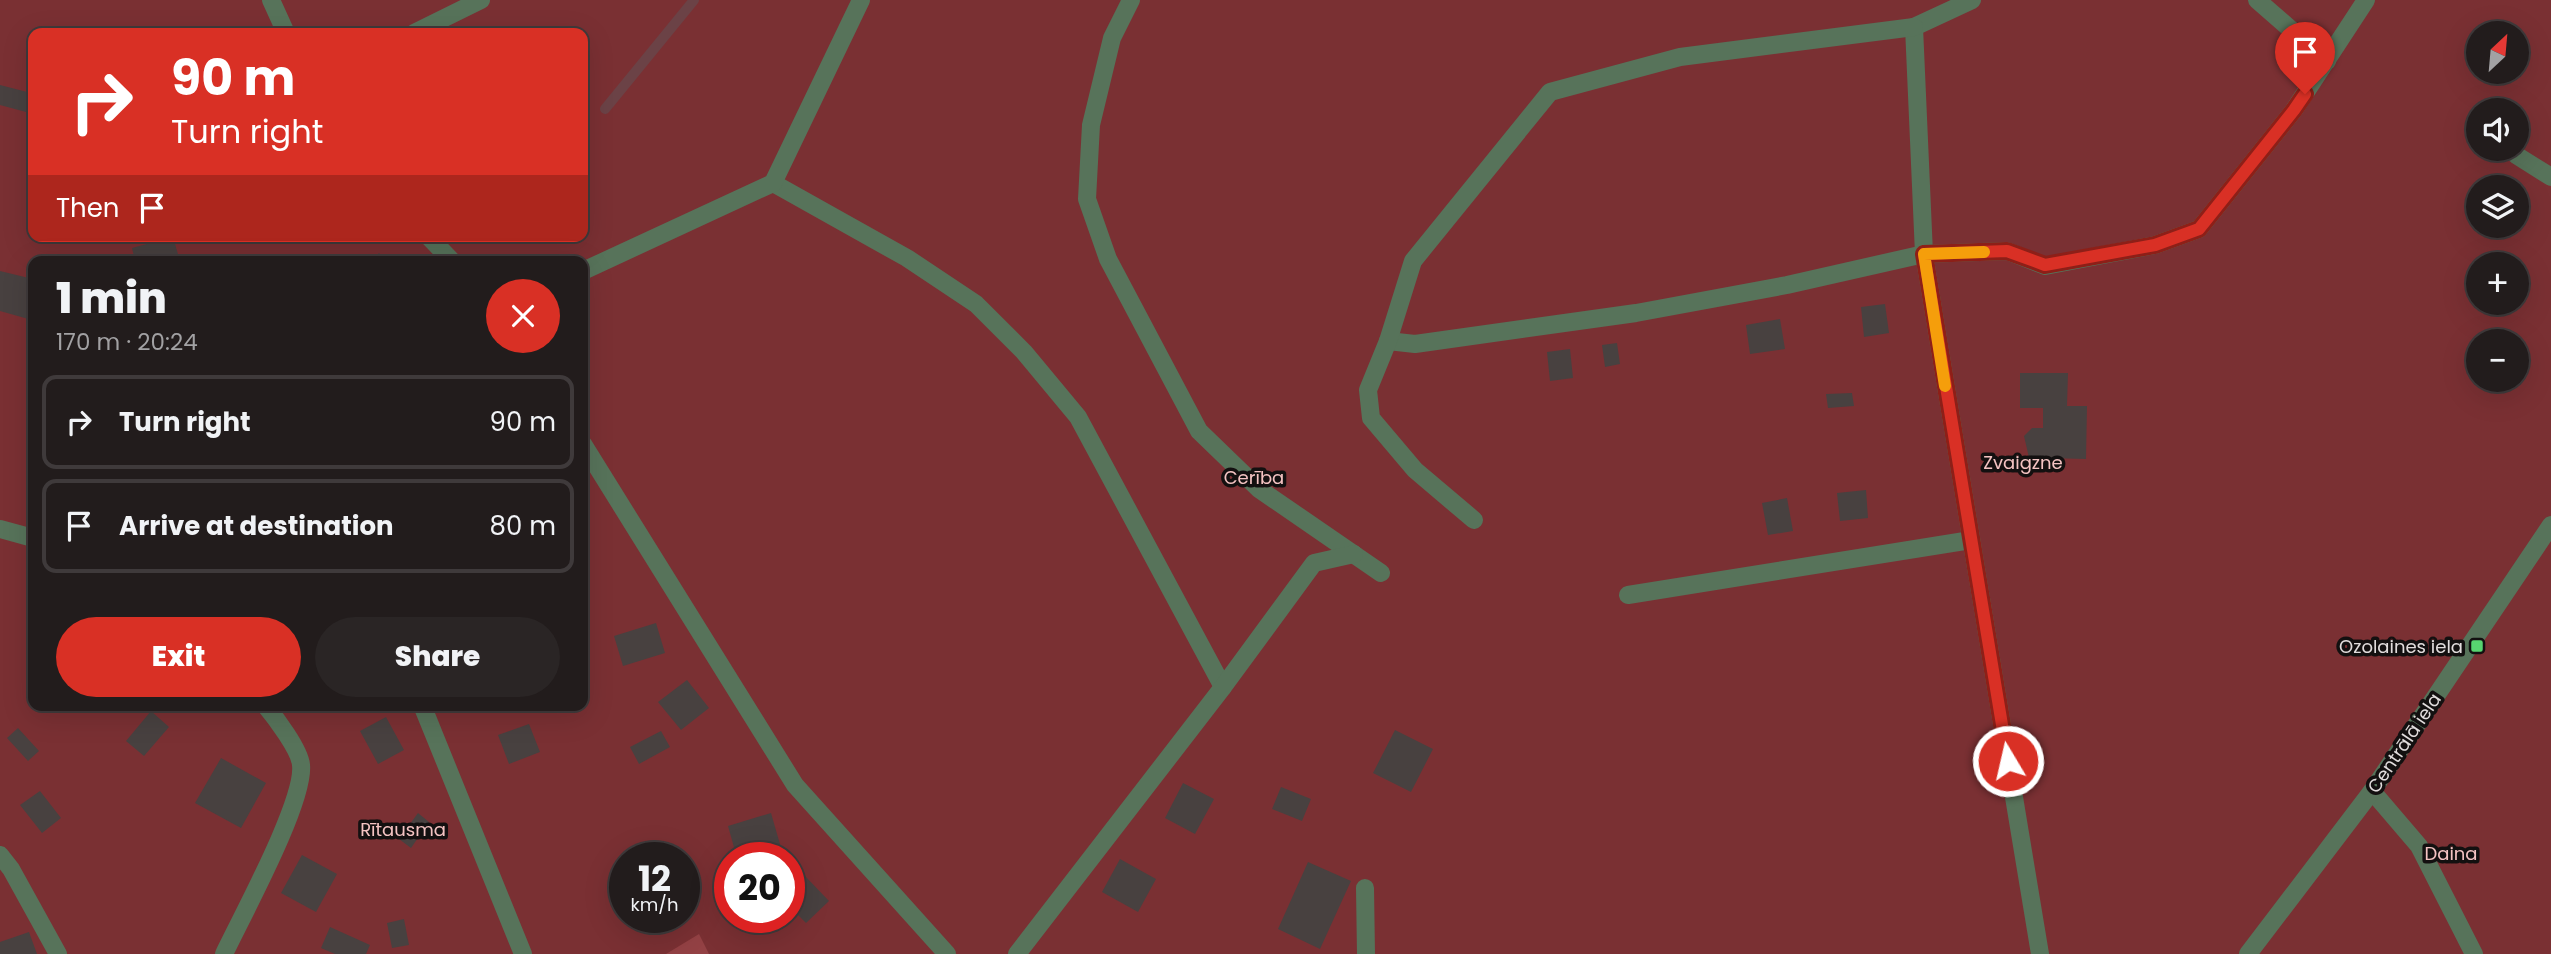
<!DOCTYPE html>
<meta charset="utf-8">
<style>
:root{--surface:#221c1c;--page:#2a2525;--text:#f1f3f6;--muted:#a2a1a3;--line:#3f3a3b;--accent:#d93025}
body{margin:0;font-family:Poppins,sans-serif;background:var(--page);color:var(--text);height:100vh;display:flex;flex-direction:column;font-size:26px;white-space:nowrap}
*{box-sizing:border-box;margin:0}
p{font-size:23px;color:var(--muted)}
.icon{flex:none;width:38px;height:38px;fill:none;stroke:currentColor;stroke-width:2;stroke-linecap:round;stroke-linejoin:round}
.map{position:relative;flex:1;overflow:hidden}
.details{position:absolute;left:28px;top:256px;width:560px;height:455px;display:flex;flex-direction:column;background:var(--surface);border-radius:14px;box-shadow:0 7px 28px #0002,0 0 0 2px var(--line)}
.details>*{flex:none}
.banner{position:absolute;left:28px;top:28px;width:560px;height:214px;border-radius:14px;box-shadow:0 7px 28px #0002,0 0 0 2px var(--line);background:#d93025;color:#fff;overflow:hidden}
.needle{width:46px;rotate:26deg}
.tools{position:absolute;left:2466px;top:21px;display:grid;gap:14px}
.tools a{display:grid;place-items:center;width:63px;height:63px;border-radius:50%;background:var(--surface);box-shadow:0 7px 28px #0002,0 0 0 2px var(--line);font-size:35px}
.speed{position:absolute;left:609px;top:842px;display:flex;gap:14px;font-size:35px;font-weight:700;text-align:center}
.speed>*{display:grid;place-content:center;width:91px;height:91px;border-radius:50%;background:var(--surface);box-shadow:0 7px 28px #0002,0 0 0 2px var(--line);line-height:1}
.speed small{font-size:18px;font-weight:400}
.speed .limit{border:10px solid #d22;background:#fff;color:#111}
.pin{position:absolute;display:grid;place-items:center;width:60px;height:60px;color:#fff;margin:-72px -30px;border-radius:50% 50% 50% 0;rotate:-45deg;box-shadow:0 0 7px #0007}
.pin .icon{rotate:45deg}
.me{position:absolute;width:77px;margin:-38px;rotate:351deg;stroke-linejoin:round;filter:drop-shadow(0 0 5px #0008)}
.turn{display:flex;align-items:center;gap:24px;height:147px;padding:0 28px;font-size:32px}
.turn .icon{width:91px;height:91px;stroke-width:2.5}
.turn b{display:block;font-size:49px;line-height:60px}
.then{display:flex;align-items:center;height:66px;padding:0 28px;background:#0003;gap:14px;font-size:26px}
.round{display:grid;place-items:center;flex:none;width:74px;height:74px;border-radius:37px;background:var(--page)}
.headline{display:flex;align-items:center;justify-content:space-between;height:119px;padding:0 28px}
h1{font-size:42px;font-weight:800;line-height:52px}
.action{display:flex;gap:14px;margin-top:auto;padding:14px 28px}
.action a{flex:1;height:80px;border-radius:42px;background:var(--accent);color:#fff;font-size:28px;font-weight:800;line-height:80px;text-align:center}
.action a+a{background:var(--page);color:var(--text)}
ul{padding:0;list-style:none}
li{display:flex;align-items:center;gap:21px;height:94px;margin:0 14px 10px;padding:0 14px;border:4px solid var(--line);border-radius:14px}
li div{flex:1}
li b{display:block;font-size:26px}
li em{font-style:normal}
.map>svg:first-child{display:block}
.green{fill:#7a3033;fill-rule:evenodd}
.forest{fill:#934144}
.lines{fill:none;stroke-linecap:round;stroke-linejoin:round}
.stream{stroke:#6b4246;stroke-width:10}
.building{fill:#484140}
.minor{stroke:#57735a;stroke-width:18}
.route-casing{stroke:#8d1f18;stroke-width:18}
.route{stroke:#d93025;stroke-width:12}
.slow{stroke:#f59e0b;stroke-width:12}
.poi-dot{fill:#57d570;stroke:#131010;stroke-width:2.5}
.labels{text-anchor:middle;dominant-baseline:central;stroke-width:7;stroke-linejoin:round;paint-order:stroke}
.park-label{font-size:18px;fill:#f4c3c2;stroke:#131010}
.poi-label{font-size:18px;fill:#e2dddd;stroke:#131010;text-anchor:end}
.street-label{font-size:18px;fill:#e2dddd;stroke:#131010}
</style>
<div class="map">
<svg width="2551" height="954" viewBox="0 0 2551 954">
<rect width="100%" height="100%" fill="#2d2626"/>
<path class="green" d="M0 0H2551V954H0ZM33 33H583V236H33ZM2478 33H2516V72H2478ZM2478 110H2516V149H2478ZM2478 187H2516V226H2478ZM33 261H583V705H33ZM2478 264H2516V303H2478ZM2478 341H2516V380H2478ZM625 858H684V917H625ZM730 858H789V917H730Z"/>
<polygon class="forest" points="699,934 709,954 666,954"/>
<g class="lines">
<polyline class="stream" points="605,109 694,0"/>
</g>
<g class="building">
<polygon points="0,85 31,93 26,112 0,105"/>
<polygon points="173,237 180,261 135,261 132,248"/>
<polygon points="379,253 386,261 371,261"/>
<polygon points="0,271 33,279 32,320 0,311"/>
<polygon points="1885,304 1889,333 1864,337 1861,307"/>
<polygon points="1780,319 1785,349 1750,354 1746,325"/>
<polygon points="1617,343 1620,364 1605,367 1602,345"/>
<polygon points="1570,349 1573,378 1550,381 1547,352"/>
<polygon points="2020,373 2068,373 2067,406 2087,406 2086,459 2045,458 2045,463 2040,462 2040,464 2030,462 2024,436 2032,428 2043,428 2043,408 2020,408"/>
<polygon points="1852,393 1854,406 1828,408 1826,394"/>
<polygon points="30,463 33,463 33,495 26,494"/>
<polygon points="1866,490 1868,518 1840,521 1837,493"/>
<polygon points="1787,498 1793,531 1768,535 1762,503"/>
<polygon points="656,623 665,653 623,666 614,636"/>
<polygon points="687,680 709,708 681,730 658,702"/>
<polygon points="151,711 169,727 144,756 126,741"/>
<polygon points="386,717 404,750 378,764 360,731"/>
<polygon points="529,724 540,752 509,764 498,735"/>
<polygon points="18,728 39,751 28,761 7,738"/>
<polygon points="1395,730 1433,749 1411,792 1373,773"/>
<polygon points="661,731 670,747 639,764 630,747"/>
<polygon points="221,758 266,783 241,828 195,803"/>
<polygon points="1183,783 1214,799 1195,834 1165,818"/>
<polygon points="1281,787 1311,799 1302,821 1272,809"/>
<polygon points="40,791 61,818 42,833 20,805"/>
<polygon points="418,813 429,822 411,848 399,839"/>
<polygon points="771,813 784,858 737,858 728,826"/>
<polygon points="302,855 337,874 316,912 281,893"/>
<polygon points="1120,859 1156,879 1138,912 1102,892"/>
<polygon points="1308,862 1351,881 1320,949 1278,929"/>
<polygon points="805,876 829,901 806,923 789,906 789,891"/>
<polygon points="404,919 409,945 392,948 387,923"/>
<polygon points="330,927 370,945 366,954 335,954 321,948"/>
<polygon points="29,932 37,954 0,954 0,942"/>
</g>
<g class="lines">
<g class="minor">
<polyline points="271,0 286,33"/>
<polyline points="1131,0 1112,38 1091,125 1087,199 1108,259 1199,431 1259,489 1381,573"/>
<polyline points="1972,0 1914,27 1924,254 2040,954"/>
<polyline points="2257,0 2327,61"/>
<polyline points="414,33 481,0"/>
<polyline points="2516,155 2551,177"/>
<polyline points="773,183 907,258 976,304 1024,352 1078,417 1223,687"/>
<polyline points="428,236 452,261"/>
<polyline points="583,271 773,183 861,0"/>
<polyline points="1388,341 1415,344 1636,313 1787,285 1924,254 2007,251 2045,266 2155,245 2199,229 2294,110 2366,0"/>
<polyline points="583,444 795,785 947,954"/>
<polyline points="1474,520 1415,470 1371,418 1368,390 1388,341 1413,261 1550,92 1680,57 1914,27"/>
<polyline points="0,529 33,538"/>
<polyline points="1628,595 1971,540"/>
<polyline points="422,705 523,954"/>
<polyline points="2372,791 2419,846 2474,954"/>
<polyline points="0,855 11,869 58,954"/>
<polyline points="1365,888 1366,954"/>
<path d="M224 954C242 916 305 801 301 765 300 750 275 717 265 705"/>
<polyline points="1017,954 1223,687 1314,563 1354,554"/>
<polyline points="2248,954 2372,791 2551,525"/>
</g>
</g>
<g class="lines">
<defs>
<polyline id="route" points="2008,761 1924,254 2007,251 2045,265 2155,245 2199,229 2294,110 2305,94"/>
</defs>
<use href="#route" class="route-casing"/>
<use href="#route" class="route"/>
<polyline class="slow" points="1945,386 1924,254 1984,252"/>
</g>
<rect class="poi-dot" x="2470" y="639" width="14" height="14" rx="3.5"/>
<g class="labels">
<g class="park-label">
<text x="2023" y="462">Zvaigzne</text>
<text x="1254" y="477">Cerība</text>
<text x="403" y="829">Rītausma</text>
<text x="2451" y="853">Daina</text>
</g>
<g class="poi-label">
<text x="2463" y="646">Ozolaines iela</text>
</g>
<g class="street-label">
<text transform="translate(2404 743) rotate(-56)">Centrālā iela</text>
</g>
</g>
</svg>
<div class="tools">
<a><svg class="needle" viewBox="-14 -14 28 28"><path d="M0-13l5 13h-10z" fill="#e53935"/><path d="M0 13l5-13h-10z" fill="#a2a1a3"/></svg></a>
<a><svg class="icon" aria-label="sound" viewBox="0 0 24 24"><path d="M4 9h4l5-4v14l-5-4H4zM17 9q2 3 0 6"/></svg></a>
<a><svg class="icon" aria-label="layers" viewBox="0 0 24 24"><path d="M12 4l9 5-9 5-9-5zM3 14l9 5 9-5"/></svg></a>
<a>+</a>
<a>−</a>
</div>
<div class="speed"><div>12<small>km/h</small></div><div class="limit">20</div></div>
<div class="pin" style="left:2305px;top:94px;background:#d93025"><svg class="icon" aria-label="arrive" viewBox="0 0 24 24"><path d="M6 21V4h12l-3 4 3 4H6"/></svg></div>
<svg class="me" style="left:2008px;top:761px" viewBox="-20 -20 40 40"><circle r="17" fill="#d93025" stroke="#fff" stroke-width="3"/><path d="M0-11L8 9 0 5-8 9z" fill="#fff"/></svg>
<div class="banner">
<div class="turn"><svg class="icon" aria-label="right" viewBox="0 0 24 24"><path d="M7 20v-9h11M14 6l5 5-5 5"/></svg><div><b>90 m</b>Turn right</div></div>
<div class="then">Then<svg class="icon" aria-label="arrive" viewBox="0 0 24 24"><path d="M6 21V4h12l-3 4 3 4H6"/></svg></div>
</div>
<section class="details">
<div class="headline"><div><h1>1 min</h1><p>170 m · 20:24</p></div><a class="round" style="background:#d93025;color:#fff"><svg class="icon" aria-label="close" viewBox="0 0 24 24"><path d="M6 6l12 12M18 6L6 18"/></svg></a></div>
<ul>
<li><svg class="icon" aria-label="right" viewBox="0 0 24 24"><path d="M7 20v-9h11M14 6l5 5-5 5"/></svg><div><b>Turn right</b></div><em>90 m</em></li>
<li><svg class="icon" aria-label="arrive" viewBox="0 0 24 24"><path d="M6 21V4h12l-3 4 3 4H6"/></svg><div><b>Arrive at destination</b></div><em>80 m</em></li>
</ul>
<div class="action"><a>Exit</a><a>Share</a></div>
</section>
</div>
